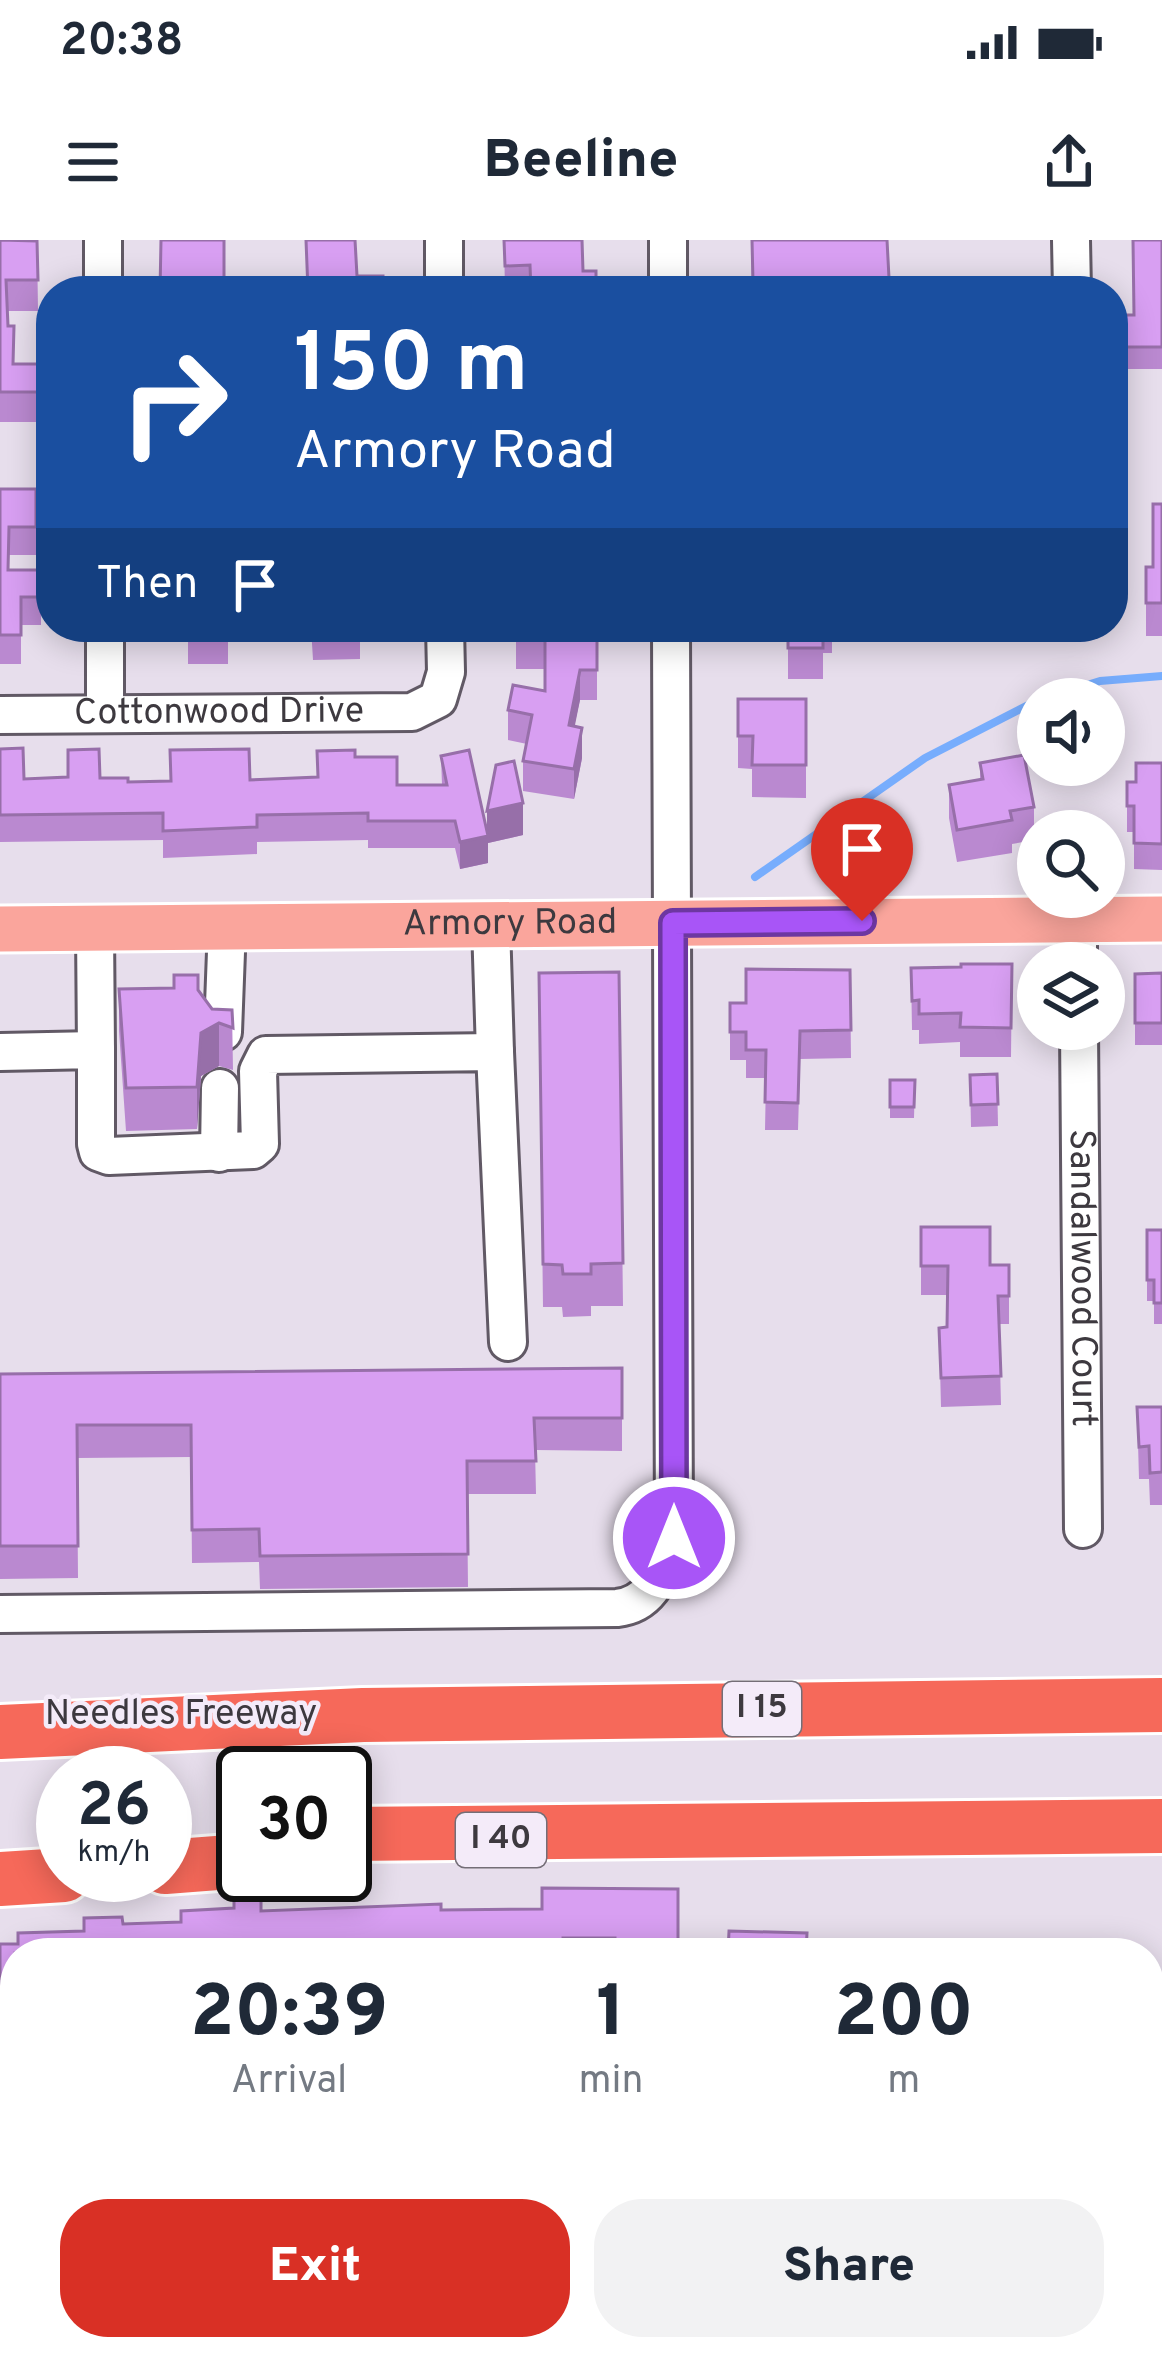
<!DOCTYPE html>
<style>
:root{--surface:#fff;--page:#f2f2f3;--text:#1f2937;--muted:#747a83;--accent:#d93025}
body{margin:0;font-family:Overpass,sans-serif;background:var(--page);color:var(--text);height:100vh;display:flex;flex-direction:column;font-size:45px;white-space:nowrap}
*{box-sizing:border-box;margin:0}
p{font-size:39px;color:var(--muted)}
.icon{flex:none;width:66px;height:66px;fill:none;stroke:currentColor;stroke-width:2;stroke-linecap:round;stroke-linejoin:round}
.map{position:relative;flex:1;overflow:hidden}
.side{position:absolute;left:0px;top:1698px;width:1164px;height:423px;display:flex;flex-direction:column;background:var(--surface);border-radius:48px 48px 0 0;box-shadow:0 6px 30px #0003}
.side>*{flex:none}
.guide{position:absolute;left:36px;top:36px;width:1092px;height:366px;border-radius:48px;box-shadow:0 6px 30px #0003;background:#1a4fa0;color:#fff;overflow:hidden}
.controls{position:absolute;left:1017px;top:438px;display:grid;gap:24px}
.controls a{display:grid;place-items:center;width:108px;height:108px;border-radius:50%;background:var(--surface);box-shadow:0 6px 30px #0003;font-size:60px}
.speed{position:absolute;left:36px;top:1506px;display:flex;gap:24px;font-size:60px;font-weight:700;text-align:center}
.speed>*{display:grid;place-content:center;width:156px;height:156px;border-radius:50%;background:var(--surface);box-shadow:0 6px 30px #0003;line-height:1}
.speed small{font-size:30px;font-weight:400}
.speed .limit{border:6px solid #111;border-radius:18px;background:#fff;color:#111}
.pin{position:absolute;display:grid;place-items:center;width:102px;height:102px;color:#fff;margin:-123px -51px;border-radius:50% 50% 50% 0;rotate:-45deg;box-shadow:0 0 12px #0007}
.pin .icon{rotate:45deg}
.me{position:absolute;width:132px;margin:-66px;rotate:0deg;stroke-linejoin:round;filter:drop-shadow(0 0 9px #0008)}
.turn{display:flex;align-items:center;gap:42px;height:252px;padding:0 60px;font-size:54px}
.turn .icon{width:156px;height:156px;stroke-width:2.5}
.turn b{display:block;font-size:84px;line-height:102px}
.then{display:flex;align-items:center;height:114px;padding:0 60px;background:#0003;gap:24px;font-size:45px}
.eta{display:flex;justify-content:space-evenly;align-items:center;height:204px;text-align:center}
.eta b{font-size:72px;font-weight:800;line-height:84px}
.button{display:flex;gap:24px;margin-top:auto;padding:24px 60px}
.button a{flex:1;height:138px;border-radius:48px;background:var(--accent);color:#fff;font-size:48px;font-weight:800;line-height:138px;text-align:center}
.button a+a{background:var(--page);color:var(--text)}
.status{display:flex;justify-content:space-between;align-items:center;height:84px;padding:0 60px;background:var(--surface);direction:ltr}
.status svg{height:33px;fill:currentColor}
header{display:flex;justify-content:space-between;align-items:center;height:156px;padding:0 60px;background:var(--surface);font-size:54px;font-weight:800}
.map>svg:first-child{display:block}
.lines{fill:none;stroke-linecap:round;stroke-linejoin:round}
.stream{stroke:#77adfd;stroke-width:8}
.minor-casing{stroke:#615965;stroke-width:42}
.major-casing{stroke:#fff;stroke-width:51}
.highway-casing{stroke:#fff;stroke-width:60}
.minor{stroke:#fff;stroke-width:36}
.major{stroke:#faa59c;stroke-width:45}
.highway{stroke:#f6695a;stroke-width:54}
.wall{fill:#ba89d0}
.shaded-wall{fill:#976fa9}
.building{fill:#d89ff2;stroke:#976fa9;stroke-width:3}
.route-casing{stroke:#6d37a1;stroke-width:30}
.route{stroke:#a855f7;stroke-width:21}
.labels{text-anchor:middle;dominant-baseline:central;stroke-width:9;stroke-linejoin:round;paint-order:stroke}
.shield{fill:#f4ebf9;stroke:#746e77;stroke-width:3}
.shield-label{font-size:33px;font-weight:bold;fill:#3d393f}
.street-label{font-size:36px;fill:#3d393f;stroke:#f4ebf9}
</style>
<div class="status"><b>20:38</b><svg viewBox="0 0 49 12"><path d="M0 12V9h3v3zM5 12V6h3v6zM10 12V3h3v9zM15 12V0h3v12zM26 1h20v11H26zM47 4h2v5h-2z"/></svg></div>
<header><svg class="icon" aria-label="menu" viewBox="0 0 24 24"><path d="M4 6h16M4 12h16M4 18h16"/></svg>Beeline<svg class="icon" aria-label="share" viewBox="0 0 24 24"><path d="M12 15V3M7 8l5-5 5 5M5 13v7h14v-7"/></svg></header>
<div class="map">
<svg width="1162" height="2119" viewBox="0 0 1162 2119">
<rect width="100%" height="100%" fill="#e7deec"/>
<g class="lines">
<g class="stream">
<polyline points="1042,459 1100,441 1162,436"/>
<polyline points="755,637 925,518 1038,460"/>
</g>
<defs>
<g id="minor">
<polyline points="103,0 103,51"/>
<polyline points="444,0 444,51"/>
<polyline points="668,0 668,51"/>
<polyline points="1071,0 1072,51"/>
<polyline points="105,387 105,473"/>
<path id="s1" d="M0 475 412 472 438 459 446 432 445 387"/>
<polyline points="1078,680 1078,723"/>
<polyline points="491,685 495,812"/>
<polyline points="95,689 96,810"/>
<path id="s2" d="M1079 789 1083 1289"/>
<polyline points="223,792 227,685"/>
<polyline points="0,812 96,810 96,904 98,912 109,916 253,910 260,904 258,831 266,815 495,812 508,1102"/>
<polyline points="219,913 220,848"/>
<path d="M0 1374 617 1368C655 1364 661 1329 674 1299L671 387"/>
<polyline points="0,1855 15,1853"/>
<polyline points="1149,2097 1162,2097"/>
<polyline points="494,2106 495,2119"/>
<polyline points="1090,2106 1090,2119"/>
</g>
<g id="major">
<path id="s3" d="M0 689 1162 679"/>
</g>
<g id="highway">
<polyline points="0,1492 363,1475 1162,1465"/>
<polyline points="345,1594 1162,1586"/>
<polyline points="165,1627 243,1621"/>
<polyline points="0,1639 64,1635"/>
</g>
</defs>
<use href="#minor" class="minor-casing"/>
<use href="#major" class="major-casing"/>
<use href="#highway" class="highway-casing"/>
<use href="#minor" class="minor"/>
<use href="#major" class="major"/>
<use href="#highway" class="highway"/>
</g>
<g class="wall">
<polygon points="0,0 37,1 38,71 7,71 14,124 41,124 42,182 0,182"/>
<polygon points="504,0 583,31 596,51 505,51"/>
<polygon points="751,0 887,0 889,51 752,51"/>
<polygon points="1162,0 1162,129 1123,129 1123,75 1133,75"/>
<polygon points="0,249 36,249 36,315 9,315 9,330 41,330 41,385 21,385 21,424 0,424"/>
<polygon points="1162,264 1162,396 1146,396 1146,327 1153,327"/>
<polygon points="188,387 247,387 228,387 228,424 188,424"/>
<polygon points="311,387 371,387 360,387 360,419 313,420"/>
<polygon points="516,387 597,387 597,460 580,460 574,486 582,518 574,559 523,551 523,521 527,504 508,500 508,470 545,451 545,429 516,429"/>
<polygon points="788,387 832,387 832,413 823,413 823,439 788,439"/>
<polygon points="738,459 806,459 806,558 752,557 752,529 738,528"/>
<polygon points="0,509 24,539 100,538 128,542 317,537 355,517 397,545 442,545 441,516 487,594 523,595 488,603 488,623 460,629 455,608 368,608 368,600 257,602 257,614 163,618 163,600 0,602"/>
<polygon points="980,523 1034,567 1034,600 1012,604 1012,613 957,622 949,578 949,545 980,539"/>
<polygon points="1162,523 1162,630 1134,629 1134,592 1127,592 1127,542 1136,542"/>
<polygon points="1012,724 1011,817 960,817 960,802 919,804 919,790 912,790 911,728"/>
<polygon points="850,730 851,818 800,819 798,890 765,890 766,838 746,838 746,820 730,820 730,763 746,763"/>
<polygon points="619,732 623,1066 591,1066 591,1076 563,1077 562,1067 543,1067 539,733"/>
<polygon points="1162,733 1162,805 1135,805 1135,734"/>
<polygon points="119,749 198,750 212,769 232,770 233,830 219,826 201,836 197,889 126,891 119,791"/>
<polygon points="997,834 998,886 971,887 970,835"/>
<polygon points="890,840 915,840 914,878 890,878"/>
<polygon points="921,987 990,1025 1009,1025 1009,1084 999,1084 1001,1165 941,1167 939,1088 947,1087 948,1055 921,1055"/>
<polygon points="1147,990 1162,990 1162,1084 1154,1084 1154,1061 1147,1061"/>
<polygon points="622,1128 622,1211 535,1210 536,1254 467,1254 468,1347 260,1349 259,1322 192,1323 191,1217 77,1218 78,1338 0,1339 0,1134"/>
<polygon points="1137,1167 1162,1167 1162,1265 1150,1265 1149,1239 1139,1239"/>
<polygon points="542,1669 678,1713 15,1713 15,1791 0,1792 0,1704 18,1704 123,1684 181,1682 261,1671"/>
<polygon points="15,1883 15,1978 0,1978 0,1884"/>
<polygon points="15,2006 15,2078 11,2078 11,2107 0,2107 0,2007"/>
<polygon points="548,2106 632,2106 632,2119 548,2118"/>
</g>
<g class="shaded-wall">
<polygon points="580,430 580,460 569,515 569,485"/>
<polygon points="582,488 582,518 574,559 574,529"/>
<polygon points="523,563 523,595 488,603 488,623 460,629 460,602 487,596 487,571"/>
<polygon points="219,783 219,826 201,836 197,889 197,847 201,793"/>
</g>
<g class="building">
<polygon points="0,0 37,1 38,40 6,40 8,86 14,86 13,124 41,124 42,152 0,152"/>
<polygon points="161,0 224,0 224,51 160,51"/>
<polygon points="306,0 355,0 357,36 383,36 383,51 308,51"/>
<polygon points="504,0 582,0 583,31 596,31 596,51 531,51 530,25 505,26"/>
<polygon points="752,0 887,0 889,38 848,39 848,51 771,51 771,42 753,42"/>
<polygon points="1133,0 1162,0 1162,107 1123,107 1123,75 1134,75"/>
<polygon points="0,249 36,249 36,287 9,287 8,330 41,330 41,357 21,357 21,395 0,395"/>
<polygon points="1153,264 1162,264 1162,363 1146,363 1146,327 1153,327"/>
<rect x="188" y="387" width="40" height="5"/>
<polygon points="516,387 597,387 597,430 580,430 569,485 582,488 574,529 523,521 532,475 508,470 513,445 545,451 545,399 516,399"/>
<rect x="788" y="387" width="35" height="21"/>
<polygon points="738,459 806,459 806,525 752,525 753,496 738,496"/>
<polygon points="23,508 24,539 68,537 68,510 99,509 100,538 128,538 128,542 171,541 170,510 249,509 250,540 318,537 317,511 355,510 355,517 397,517 397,545 447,545 441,516 469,510 488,596 460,602 455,581 368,581 368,573 257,575 257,587 163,591 163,573 0,575 0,509"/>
<polygon points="1024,515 1034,567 1010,571 1012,580 957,590 949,545 983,539 980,523"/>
<polygon points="514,521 523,563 487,571 496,525"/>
<polygon points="1136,523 1162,523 1162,604 1134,603 1134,566 1127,566 1127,542 1136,542"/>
<polygon points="961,724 1012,724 1011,788 960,787 961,773 919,774 919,760 912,761 911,728 961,727"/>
<polygon points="746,729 850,730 851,790 800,791 798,863 765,862 766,810 746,810 746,792 730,792 730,763 746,763"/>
<polygon points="619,732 623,1023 591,1024 591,1034 563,1034 562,1025 543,1024 539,733"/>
<polygon points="1162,733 1162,783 1135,783 1135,734"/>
<polygon points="174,735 198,735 198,750 212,769 232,770 233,788 219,783 201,793 197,847 126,848 119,749 174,748"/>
<polygon points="997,834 998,864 971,865 970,835"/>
<polygon points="890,840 915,840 914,867 890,867"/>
<polygon points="921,987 990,987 990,1025 1009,1025 1009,1056 998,1056 1001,1136 941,1138 939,1088 947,1087 948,1026 921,1026"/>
<polygon points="1147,990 1162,990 1162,1063 1154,1063 1154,1040 1147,1040"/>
<polygon points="622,1128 622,1178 534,1178 536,1221 467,1221 468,1314 260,1316 259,1289 192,1290 191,1185 77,1185 78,1306 0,1306 0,1134"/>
<polygon points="1137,1167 1162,1167 1162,1232 1150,1233 1149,1206 1139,1207"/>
<polygon points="542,1648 678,1649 678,1713 642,1713 642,1704 615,1704 615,1698 563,1698 563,1713 532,1713 532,1707 489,1708 489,1713 420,1713 420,1701 373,1702 373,1706 339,1707 339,1713 266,1713 266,1711 222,1713 15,1713 15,1763 0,1764 0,1704 18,1704 18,1693 84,1691 84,1678 122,1677 123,1684 181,1682 181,1671 234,1668 234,1660 261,1659 261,1671 441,1664 441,1670 542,1669"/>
<polygon points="729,1691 807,1693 806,1713 728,1713"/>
<polygon points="15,1883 15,1948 0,1948 0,1884"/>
<polygon points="15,2006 15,2048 10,2048 11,2077 0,2077 0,2007"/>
<polygon points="580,2106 632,2106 632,2119 579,2119"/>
</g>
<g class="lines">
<defs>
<polyline id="route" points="674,1298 673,683 862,681"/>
</defs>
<use href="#route" class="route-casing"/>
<use href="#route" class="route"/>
</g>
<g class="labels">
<g class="shield">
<rect x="723" y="1442" width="78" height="54" rx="9"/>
<rect x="456" y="1573" width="90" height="54" rx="9"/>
</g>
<g class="shield-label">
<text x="762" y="1469">I 15</text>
<text x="501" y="1600">I 40</text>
</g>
<g class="street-label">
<text stroke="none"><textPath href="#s1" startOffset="219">Cottonwood Drive</textPath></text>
<text stroke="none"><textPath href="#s3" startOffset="510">Armory Road</textPath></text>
<text stroke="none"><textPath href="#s2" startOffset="249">Sandalwood Court</textPath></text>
<text x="181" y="1475">Needles Freeway</text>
</g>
</g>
</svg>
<div class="controls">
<a><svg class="icon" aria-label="sound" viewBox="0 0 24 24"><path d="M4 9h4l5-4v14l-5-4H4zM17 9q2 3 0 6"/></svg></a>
<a><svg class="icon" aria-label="search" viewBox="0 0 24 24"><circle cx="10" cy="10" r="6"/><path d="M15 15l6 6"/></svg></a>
<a><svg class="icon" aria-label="layers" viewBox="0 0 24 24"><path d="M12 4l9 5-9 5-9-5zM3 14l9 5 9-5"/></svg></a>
</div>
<div class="speed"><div>26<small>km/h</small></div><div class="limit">30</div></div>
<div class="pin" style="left:862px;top:681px;background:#d93025"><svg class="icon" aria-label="arrive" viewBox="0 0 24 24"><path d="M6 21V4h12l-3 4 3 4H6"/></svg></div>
<svg class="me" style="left:674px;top:1298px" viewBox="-20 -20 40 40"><circle r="17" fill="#a855f7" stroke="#fff" stroke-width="3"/><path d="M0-11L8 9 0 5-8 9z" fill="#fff"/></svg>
<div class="guide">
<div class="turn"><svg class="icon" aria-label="right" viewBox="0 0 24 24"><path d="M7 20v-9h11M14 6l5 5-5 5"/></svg><div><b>150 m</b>Armory Road</div></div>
<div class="then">Then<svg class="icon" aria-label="arrive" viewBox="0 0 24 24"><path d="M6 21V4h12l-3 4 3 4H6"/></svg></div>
</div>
<section class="side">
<div class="eta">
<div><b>20:39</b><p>Arrival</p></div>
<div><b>1</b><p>min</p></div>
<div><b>200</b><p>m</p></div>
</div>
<div class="button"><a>Exit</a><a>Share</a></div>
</section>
</div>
